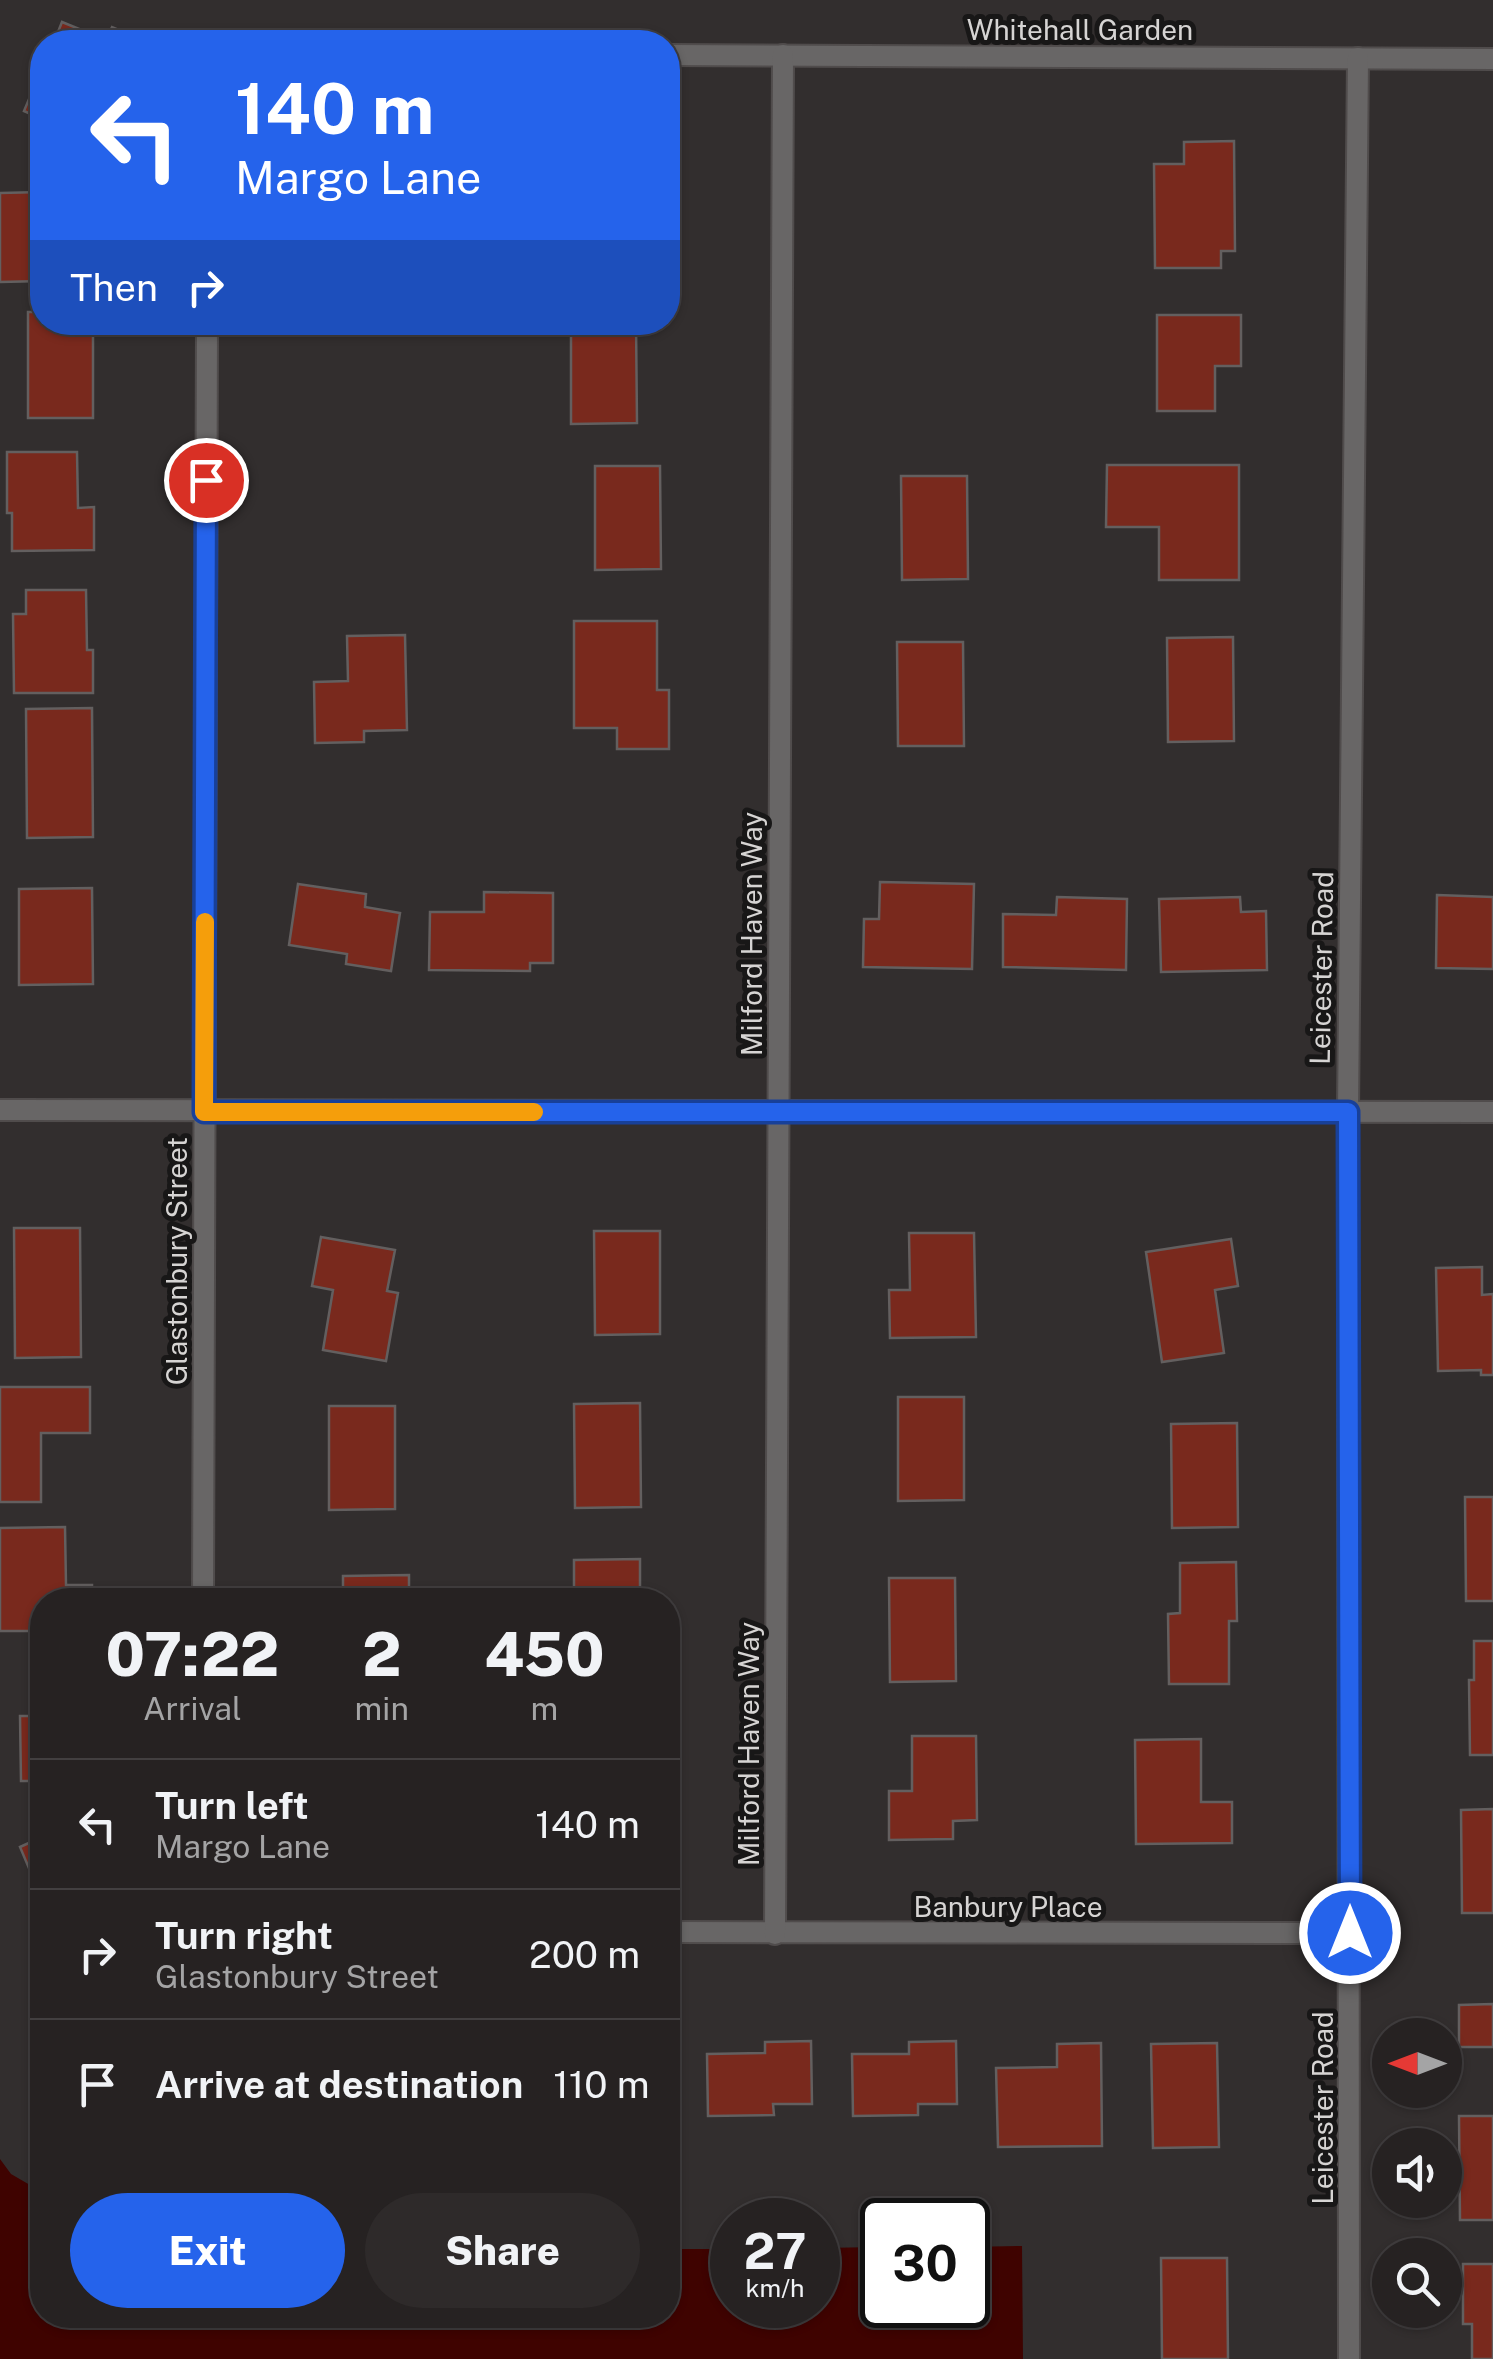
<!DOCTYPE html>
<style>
:root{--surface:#262222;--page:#2e2a2a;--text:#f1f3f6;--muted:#a4a4a5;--line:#423f40;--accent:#2563eb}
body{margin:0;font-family:"Public Sans",sans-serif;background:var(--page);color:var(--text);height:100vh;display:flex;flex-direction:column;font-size:38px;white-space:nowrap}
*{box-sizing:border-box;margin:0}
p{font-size:32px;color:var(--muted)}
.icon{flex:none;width:55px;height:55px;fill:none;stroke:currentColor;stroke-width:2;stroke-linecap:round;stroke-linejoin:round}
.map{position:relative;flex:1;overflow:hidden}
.panel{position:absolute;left:30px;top:1588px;width:650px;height:740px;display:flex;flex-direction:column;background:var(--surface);border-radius:40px;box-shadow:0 2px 8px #0004,0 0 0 2px var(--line)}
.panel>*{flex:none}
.banner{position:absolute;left:30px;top:30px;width:650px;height:305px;border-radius:40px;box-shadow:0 2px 8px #0004,0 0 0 2px var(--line);background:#2563eb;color:#fff;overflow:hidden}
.needle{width:65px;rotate:270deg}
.fabs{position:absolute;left:1372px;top:2018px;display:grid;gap:20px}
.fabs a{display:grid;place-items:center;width:90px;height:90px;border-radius:50%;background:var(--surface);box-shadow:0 2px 8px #0004,0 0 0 2px var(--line);font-size:50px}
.speed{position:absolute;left:710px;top:2198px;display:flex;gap:20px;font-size:50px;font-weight:700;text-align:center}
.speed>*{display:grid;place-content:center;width:130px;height:130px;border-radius:50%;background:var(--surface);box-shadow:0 2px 8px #0004,0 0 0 2px var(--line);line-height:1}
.speed small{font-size:25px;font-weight:400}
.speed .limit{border:5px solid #111;border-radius:15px;background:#fff;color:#111}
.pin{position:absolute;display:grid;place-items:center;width:85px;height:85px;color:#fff;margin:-42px;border:5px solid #fff;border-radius:50%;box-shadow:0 2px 10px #0007}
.me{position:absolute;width:110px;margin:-55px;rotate:0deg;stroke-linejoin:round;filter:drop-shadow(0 0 8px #0008)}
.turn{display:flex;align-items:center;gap:35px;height:210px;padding:0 40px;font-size:45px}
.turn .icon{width:130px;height:130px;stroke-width:2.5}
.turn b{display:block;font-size:70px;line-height:85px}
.then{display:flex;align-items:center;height:95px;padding:0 40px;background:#0003;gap:20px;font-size:38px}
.eta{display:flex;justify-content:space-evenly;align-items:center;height:170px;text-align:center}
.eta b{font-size:60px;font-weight:800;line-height:70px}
.action{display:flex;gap:20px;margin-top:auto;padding:20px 40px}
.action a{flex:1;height:115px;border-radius:60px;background:var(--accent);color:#fff;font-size:40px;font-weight:800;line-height:115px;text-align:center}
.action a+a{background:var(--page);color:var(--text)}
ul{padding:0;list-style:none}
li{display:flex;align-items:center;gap:30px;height:130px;padding:0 40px;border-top:2px solid var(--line)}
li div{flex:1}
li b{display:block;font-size:38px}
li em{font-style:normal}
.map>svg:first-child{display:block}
.water{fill:#3f0300}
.building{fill:#79291d;stroke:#635f5f;stroke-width:2.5}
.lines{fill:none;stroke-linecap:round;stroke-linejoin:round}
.street-casing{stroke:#504c4c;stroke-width:24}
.street{stroke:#686666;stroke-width:20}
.route-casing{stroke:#184099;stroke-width:25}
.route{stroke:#2563eb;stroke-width:18}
.slow{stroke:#f59e0b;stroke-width:18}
.labels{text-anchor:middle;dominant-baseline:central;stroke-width:10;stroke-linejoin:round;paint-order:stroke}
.street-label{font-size:28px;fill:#d6d4d3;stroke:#181717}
</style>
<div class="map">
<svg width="1493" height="2359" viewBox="0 0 1493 2359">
<rect width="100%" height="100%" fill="#322e2e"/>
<polygon class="water" points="0,2159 11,2174 42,2192 42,2315 668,2315 668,2249 732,2249 732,2305 818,2305 818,2248 882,2247 882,2305 968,2305 968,2247 1022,2246 1023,2359 0,2359"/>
<g class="building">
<polygon points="62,22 106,40 112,27 148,42 54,42"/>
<polygon points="42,68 42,119 24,111"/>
<polygon points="1234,141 1235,251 1221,251 1221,268 1155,268 1154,164 1184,164 1184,142"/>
<polygon points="42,192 42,281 0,282 0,193"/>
<polygon points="28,312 42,312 42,322 93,322 93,418 28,418"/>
<polygon points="1157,315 1241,315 1241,366 1215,366 1215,411 1157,411"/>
<polygon points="571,322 636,322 637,423 571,424"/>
<polygon points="7,452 77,452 78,508 94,507 94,550 12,551 12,513 7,513"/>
<polygon points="1107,465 1239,465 1239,580 1159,580 1159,527 1106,527"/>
<polygon points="595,466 660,466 661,569 595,570"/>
<polygon points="901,476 967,476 968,579 902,580"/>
<polygon points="26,590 86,590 87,650 93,650 93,693 14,693 13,614 26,614"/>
<polygon points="574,621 657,621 657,690 669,690 669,749 617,749 617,728 574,728"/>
<polygon points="405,635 407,730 364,731 364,742 315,743 314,682 348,681 347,636"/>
<polygon points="1233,637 1234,741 1168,742 1167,638"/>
<polygon points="897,642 963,642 964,746 898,746"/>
<polygon points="92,708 93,837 27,838 26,709"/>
<polygon points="880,882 974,884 972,969 863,967 864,919 879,919"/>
<polygon points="298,884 366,894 365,907 400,913 391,971 346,964 347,954 289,945"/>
<polygon points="92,888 93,984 19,985 19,889"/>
<polygon points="484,892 553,893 553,963 530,963 530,971 429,970 430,912 484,912"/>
<polygon points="1437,895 1493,897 1493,969 1436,968"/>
<polygon points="1057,897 1127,899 1126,970 1003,967 1003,914 1056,915"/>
<polygon points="1240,897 1241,912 1266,911 1267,970 1161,972 1159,899"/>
<polygon points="14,1228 80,1228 81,1357 15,1358"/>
<polygon points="594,1231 660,1231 660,1334 595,1335"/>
<polygon points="909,1233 974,1233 976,1337 890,1338 889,1290 910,1290"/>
<polygon points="321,1237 395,1250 387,1291 398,1293 386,1361 323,1350 333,1290 312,1286"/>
<polygon points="1231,1239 1238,1286 1215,1290 1224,1353 1162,1362 1146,1252"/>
<polygon points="1482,1267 1482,1295 1493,1294 1493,1375 1481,1375 1481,1370 1438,1371 1436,1268"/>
<polygon points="0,1387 90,1387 90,1433 41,1433 41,1502 0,1502"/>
<polygon points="898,1397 964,1397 964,1500 898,1501"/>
<polygon points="640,1403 641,1507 575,1508 574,1404"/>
<polygon points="329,1406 395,1406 395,1509 329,1510"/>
<polygon points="1237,1423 1238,1527 1172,1528 1171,1424"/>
<polygon points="1465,1497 1493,1497 1493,1601 1466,1601"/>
<polygon points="65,1527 66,1585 92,1585 92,1600 42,1600 42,1631 0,1631 0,1528"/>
<polygon points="640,1559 640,1600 574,1600 574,1560"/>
<polygon points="1236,1562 1237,1621 1229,1621 1229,1684 1169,1684 1168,1614 1180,1613 1180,1563"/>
<polygon points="409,1575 409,1600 343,1600 343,1576"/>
<polygon points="889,1578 955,1578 956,1681 890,1682"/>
<polygon points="1474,1641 1493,1641 1493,1755 1470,1755 1469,1680 1474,1680"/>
<polygon points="42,1677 42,1781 21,1781 20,1716 31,1716 30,1678"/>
<polygon points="912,1736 976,1736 977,1820 953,1821 953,1839 889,1840 889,1791 912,1791"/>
<polygon points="1201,1739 1201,1802 1232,1802 1232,1843 1136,1844 1135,1740"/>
<polygon points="1493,1809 1493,1913 1462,1913 1461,1810"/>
<polygon points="42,1837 42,1899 20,1847"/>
<polygon points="1493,2004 1493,2047 1459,2047 1459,2005"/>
<polygon points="811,2041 812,2104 773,2104 774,2115 708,2116 707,2054 765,2053 765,2042"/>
<polygon points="956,2041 957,2104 918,2104 918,2115 853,2116 852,2054 909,2054 909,2042"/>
<polygon points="1101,2043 1102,2146 998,2147 996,2068 1057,2067 1057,2044"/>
<polygon points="1217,2043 1219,2147 1153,2148 1151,2044"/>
<polygon points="1459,2116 1493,2116 1493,2220 1460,2220"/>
<polygon points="1161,2258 1227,2258 1228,2359 1162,2359"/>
<polygon points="1463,2264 1493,2264 1493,2359 1472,2359 1472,2324 1463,2324"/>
</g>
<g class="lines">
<defs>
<g id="street">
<polyline points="668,55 1493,59"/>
<polyline points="0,1110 1493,1112"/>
<polyline points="203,1600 207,322"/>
<polyline points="668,1932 1350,1933"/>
<polyline points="775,1934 783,55"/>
<polyline points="1349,2359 1348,1112 1358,58"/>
</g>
</defs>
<use href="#street" class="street-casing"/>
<use href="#street" class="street"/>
</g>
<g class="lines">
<defs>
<polyline id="route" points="206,480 204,1112 1348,1112 1350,1933"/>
</defs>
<use href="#route" class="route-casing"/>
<use href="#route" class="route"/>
<polyline class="slow" points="205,922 204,1112 534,1112"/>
</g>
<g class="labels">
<g class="street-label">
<text x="1080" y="29">Whitehall Garden</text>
<text transform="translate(751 934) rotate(-90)">Milford Haven Way</text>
<text transform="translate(1321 968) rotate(-89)">Leicester Road</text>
<text transform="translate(176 1261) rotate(-90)">Glastonbury Street</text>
<text transform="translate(748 1744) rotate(-90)">Milford Haven Way</text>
<text x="1008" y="1906">Banbury Place</text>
<text transform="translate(1322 2108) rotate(-90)">Leicester Road</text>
</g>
</g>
</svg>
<div class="fabs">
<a><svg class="needle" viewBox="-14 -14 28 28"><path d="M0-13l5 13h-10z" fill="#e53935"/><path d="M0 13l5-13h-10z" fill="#a4a4a5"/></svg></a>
<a><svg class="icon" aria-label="sound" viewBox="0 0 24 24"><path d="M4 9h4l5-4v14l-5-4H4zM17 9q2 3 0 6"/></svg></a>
<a><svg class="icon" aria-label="search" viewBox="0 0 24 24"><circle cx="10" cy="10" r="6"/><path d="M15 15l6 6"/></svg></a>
</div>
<div class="speed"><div>27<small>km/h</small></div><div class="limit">30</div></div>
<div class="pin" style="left:206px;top:480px;background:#d93025"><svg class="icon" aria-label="arrive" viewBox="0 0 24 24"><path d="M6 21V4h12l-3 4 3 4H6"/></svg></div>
<svg class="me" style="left:1350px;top:1933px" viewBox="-20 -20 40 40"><circle r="17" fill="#2563eb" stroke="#fff" stroke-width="3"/><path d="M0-11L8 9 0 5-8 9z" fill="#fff"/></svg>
<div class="banner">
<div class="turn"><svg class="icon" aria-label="left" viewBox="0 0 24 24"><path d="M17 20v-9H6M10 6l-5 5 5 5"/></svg><div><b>140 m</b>Margo Lane</div></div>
<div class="then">Then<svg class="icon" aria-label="right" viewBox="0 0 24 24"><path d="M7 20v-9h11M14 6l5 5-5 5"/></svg></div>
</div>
<section class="panel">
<div class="eta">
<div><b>07:22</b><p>Arrival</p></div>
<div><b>2</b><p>min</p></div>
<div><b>450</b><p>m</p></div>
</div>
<ul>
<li><svg class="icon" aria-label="left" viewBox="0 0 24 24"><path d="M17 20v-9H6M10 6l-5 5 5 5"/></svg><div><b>Turn left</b><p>Margo Lane</p></div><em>140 m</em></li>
<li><svg class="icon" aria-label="right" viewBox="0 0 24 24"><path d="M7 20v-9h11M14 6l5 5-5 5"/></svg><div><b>Turn right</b><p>Glastonbury Street</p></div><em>200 m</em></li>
<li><svg class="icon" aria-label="arrive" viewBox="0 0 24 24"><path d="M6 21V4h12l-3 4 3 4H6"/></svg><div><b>Arrive at destination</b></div><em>110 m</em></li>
</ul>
<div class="action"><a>Exit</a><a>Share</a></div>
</section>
</div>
